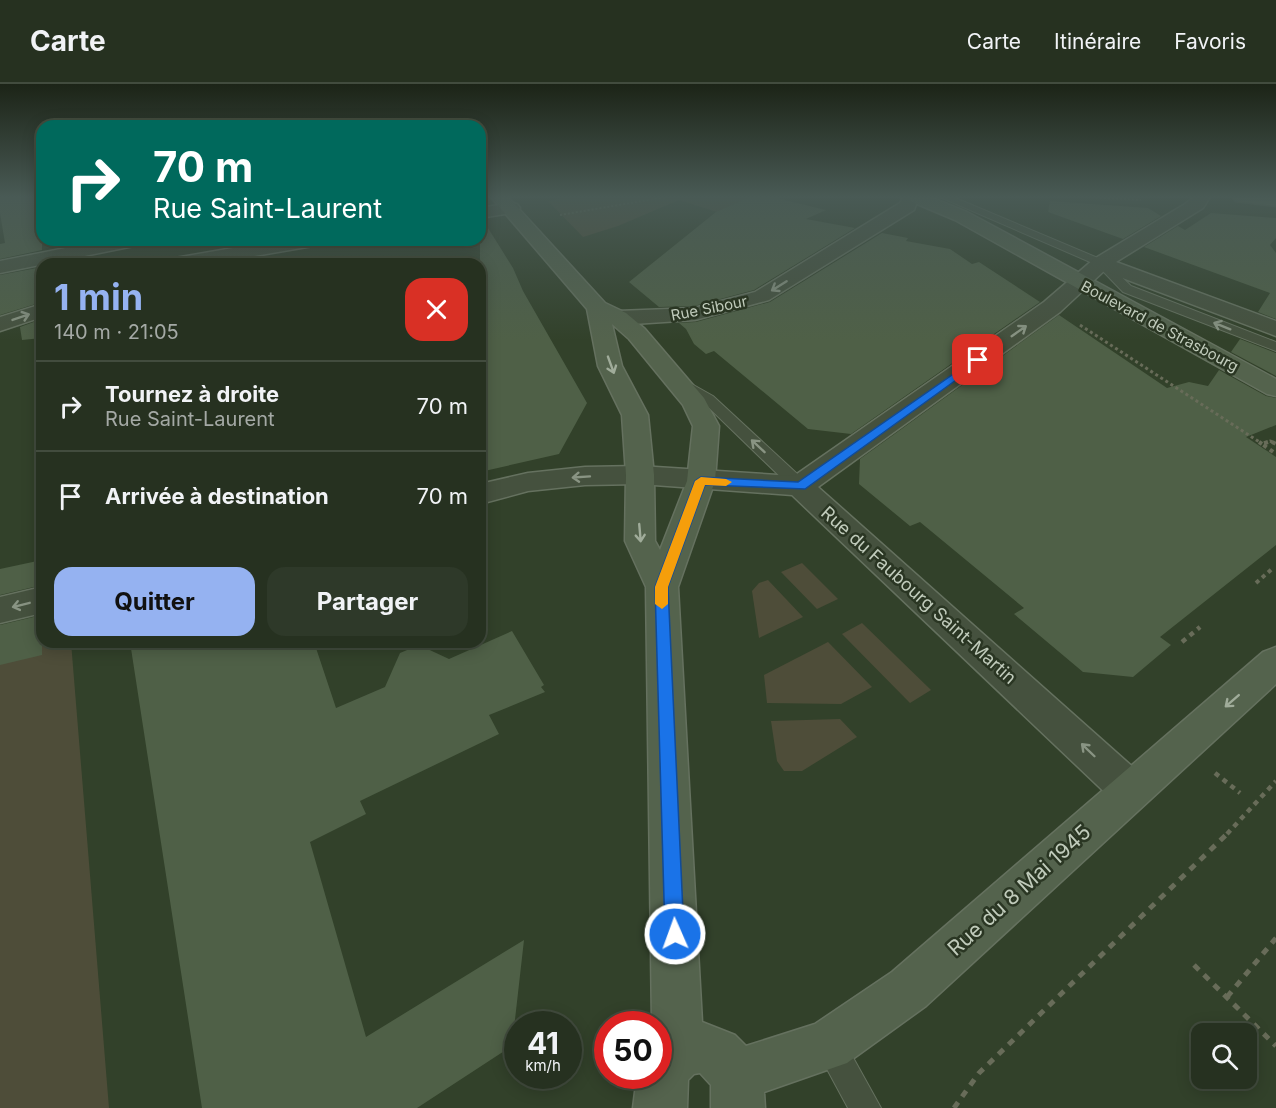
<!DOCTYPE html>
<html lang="fr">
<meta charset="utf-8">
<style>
:root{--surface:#263120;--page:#2e3929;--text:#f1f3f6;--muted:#a4a9a5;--line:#424c3e;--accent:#95b2f1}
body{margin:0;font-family:Inter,sans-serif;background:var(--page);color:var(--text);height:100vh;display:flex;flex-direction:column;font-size:22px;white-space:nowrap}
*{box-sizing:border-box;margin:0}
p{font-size:20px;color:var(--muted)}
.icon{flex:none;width:33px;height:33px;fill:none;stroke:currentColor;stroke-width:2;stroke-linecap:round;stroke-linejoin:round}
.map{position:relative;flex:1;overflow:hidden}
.details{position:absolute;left:36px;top:174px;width:450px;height:390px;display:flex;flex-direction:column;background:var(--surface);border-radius:18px;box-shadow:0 3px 15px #0003,0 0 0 2px var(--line)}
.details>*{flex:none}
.banner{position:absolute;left:36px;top:36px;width:450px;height:126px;border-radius:18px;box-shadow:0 3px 15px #0003,0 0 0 2px var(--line);background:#00695c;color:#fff;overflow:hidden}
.controls{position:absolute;left:1191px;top:939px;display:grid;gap:12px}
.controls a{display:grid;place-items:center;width:66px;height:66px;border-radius:12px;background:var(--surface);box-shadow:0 3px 15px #0003,0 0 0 2px var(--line);font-size:30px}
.speed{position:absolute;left:504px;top:927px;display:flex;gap:12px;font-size:30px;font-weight:700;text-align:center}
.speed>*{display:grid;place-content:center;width:78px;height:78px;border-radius:50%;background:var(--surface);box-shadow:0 3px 15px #0003,0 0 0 2px var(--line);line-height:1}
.speed small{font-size:15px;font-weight:400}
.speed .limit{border:9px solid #d22;background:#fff;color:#111}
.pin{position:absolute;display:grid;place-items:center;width:51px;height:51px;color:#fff;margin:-26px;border-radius:12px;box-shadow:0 3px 9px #0006}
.me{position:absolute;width:66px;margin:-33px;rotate:358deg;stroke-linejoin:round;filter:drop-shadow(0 0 4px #0008)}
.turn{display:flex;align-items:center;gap:21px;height:126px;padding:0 18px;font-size:27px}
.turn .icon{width:78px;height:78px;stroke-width:2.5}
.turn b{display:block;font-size:42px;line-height:51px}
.round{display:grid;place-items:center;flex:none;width:63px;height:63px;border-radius:18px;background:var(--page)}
.headline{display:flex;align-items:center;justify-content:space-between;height:102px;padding:0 18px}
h1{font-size:36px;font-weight:700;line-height:45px;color:var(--accent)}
.primary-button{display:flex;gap:12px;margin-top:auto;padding:12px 18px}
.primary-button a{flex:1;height:69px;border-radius:18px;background:var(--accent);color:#111;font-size:24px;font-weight:700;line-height:69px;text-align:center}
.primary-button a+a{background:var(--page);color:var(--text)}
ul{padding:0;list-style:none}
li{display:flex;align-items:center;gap:18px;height:90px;padding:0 18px;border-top:2px solid var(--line)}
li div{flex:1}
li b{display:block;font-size:22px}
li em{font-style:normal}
header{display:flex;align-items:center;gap:36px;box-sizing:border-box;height:84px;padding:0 30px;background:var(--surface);border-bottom:2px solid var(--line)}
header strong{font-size:28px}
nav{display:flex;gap:33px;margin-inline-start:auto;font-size:21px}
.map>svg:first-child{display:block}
.green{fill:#4e4d39}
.building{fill:#4f6047}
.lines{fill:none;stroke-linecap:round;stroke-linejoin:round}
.service-casing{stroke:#65715f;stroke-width:2}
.minor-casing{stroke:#65715f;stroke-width:3}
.secondary-casing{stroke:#65715f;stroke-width:3}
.primary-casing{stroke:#515d4b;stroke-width:3}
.path-far4{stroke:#686c59;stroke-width:2;stroke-dasharray:2 2;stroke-linecap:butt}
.path-far3{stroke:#686c59;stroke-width:3;stroke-dasharray:3 3;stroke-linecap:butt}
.path-far2{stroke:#686c59;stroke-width:4;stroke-dasharray:4 4;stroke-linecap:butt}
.path-far1{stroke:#686c59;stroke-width:4.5;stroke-dasharray:5 5;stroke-linecap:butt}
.path{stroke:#686c59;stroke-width:5;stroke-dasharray:7 7;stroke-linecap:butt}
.service{fill:#45513e;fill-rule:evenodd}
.minor{fill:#45513e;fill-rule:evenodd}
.secondary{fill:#54634d;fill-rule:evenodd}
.primary{fill:#64715d;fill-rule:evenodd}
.oneway{stroke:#899483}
.oneway2{stroke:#a0ac9a}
.route{fill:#1a73e8;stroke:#114b97;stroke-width:1.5}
.slow{fill:#f59e0b}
.labels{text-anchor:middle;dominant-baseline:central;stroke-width:5;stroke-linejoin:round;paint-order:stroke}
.far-street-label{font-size:15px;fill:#c0cbbb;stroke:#2a3623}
.street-label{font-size:18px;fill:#c0cbbb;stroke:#2a3623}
.near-street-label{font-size:21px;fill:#c0cbbb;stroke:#2a3623}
</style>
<header>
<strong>Carte</strong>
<nav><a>Carte</a><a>Itinéraire</a><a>Favoris</a></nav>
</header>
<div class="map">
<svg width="1276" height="1024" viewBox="0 0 1276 1024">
<rect width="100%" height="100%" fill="#32412a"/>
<g class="green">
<polygon points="568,113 750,113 717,128 679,116 618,142 583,153 548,117"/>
<polygon points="802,479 838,515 817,525 781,488"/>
<polygon points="768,496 803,533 759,554 752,507 759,499"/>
<polygon points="862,539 931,606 910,619 842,550"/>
<polygon points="0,556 71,558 109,1024 0,1024"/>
<polygon points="828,558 872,603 841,620 767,619 764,591"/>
<polygon points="840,635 857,653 802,687 784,687 777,677 771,637"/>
</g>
<g class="building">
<polygon points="0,113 42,113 42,166 0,175 0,160 5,159 0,129"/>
<polygon points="750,113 772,113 826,126 806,135 855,144 754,206 694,222 659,223 629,198 716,128"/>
<polygon points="1050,117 1148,124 1161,132 1123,155 1048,128"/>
<polygon points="1211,129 1276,134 1276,154 1270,161 1276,169 1276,235 1258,228 1270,209 1144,163 1178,142 1185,146"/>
<polygon points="480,136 483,136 513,184 523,207 587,319 559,370 480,388"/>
<polygon points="882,149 908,154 906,157 950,165 972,180 979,178 1040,218 851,350 808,345 714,267 706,270 694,260 686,245 679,239 696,238 770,218"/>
<polygon points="42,183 42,218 0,231 0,191"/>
<polygon points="1059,231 1167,304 1189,298 1208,302 1219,286 1266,312 1276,314 1276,341 1246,353 1276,373 1276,461 1160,553 1171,561 1133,593 1083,588 1014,530 1024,524 920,438 910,442 859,400 860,375"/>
<polygon points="42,235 42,254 22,256 20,243"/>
<polygon points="1240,255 1276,269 1276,292 1231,268"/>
<polygon points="42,476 42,501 0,511 0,485"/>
<polygon points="42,531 42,571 0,581 0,541"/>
<polygon points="512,547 544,601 541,603 545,608 489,631 499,650 360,717 366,730 310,758 366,953 524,856 512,962 417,1024 202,1024 130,558 314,558 336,624 385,603 400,569 419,561 449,575"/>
</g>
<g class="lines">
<defs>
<g id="service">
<polygon points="940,113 953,113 1105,177 1131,202 1276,258 1276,267 1123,208 1097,181"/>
<polygon points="360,156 372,156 372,157 366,160"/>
<polygon points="681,294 713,312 806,398 808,402 806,406 794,406 703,318 676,301 674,298"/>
<polygon points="829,946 840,950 881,1024 848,1024 814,961 818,950"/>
</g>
<g id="minor">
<polygon points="903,113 919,113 914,126 769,216 695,236 618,241 610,239 607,234 610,229 618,227 694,224 755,208 900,119"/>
<polygon points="1194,113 1210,113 1203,124 1116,178 1276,237 1276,252 1104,187 1060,228 818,403 1144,693 1150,706 1144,719 1130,725 1116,719 792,411 640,400 585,401 528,407 480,420 480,400 528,389 585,383 640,382 794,392 1044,218 1094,175 1185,120"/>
<polygon points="511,119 517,120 520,124 517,128 480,134 480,124"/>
<polygon points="106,156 143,156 141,160 134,162 0,189 0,177"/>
<polygon points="280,156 322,156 320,160 313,162 208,180 165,180 168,176 175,174"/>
<polygon points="42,220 42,233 0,247 0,233"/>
<polygon points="42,503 42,529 0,539 0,513"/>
</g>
<g id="secondary">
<path d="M491 113H508L605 219 626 229 645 245 704 314 719 342 715 397 678 503 702 938 735 951 746 962 815 940 892 888 1263 568 1276 563V600L926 922 847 979 764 1008 765 1024H711V1001L700 989 694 990 688 996 687 1024H633L637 992H658V940H652L646 503 625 457 626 391 622 331 598 282 587 225ZM612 240 629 255 683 321 693 342 687 397 660 466 655 457 654 391 648 331 622 282Z"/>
<polygon points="908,113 930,113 967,128 1276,295 1276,312 1267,310 955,136 910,117"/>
</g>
<polygon id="primary" points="1233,113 1276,113 1276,122 1235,117"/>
</defs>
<use href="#service" class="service-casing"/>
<use href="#minor" class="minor-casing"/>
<use href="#secondary" class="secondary-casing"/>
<use href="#primary" class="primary-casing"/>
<g class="path-far4">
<polyline points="1088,113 1141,116"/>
<polyline points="560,131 666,113"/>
</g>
<g class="path-far3">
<polyline points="1080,241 1261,359"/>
<polyline points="1264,359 1270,357 1275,359"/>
</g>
<g class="path-far2">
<polyline points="1259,358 1262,360"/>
<polyline points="1268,358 1262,360 1276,370"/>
<polyline points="1272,358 1276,360"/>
<polyline points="1256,499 1272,485"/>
</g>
<g class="path-far1">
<polyline points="1182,558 1200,543"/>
<polyline points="1215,689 1240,709"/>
<polyline points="1227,750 1276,697"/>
</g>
<g class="path">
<polyline points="1194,881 1276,962"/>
<polyline points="1227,913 1276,854"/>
<polyline points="954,1024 979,989 1228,749"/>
</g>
<use href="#service" class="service"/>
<use href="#minor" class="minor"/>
<use href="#secondary" class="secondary"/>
<use href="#primary" class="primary"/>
</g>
<defs><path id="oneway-shaft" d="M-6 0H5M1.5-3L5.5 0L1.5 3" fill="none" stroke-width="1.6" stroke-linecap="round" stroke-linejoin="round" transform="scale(1.5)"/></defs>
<g class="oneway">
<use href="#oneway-shaft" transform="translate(779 202) rotate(148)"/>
<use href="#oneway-shaft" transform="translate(21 233) rotate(-19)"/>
<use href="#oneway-shaft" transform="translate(1222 242) rotate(-158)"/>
<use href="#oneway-shaft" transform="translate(1019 247) rotate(-35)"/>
<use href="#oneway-shaft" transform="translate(758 362) rotate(-137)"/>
<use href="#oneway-shaft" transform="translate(581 393) rotate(176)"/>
<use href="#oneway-shaft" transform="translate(21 521) rotate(166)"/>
<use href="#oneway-shaft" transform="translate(1088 666) rotate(-136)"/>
</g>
<g class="oneway2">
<use href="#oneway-shaft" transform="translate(611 281) rotate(70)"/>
<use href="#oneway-shaft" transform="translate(640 449) rotate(85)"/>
<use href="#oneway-shaft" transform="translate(1232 617) rotate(139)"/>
</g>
<linearGradient id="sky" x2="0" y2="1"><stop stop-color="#1c2417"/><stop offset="0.44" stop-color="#495a55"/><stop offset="1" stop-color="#495a55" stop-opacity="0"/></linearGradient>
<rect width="1276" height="256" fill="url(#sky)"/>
<polygon class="route" points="978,273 983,276 981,278 805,405 705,401 668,503 684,850 682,856 675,859 668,856 665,850 655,503 695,397 701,393 798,398"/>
<polygon class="slow" points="701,393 726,395 732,398 726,402 705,401 668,503 668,520 662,525 655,520 655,503 695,397"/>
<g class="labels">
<g class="far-street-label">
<text transform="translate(709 224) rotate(-11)">Rue Sibour</text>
<text transform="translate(1160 242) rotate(28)">Boulevard de Strasbourg</text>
</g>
<g class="street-label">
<text transform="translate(919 511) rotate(42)">Rue du Faubourg Saint-Martin</text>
</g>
<g class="near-street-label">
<text transform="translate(1019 806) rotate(-42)">Rue du 8 Mai 1945</text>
</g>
</g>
</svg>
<div class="controls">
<a><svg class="icon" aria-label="search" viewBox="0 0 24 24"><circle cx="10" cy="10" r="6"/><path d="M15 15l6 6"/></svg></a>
</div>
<div class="speed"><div>41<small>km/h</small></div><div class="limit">50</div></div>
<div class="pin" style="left:978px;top:276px;background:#d93025"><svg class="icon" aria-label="arrive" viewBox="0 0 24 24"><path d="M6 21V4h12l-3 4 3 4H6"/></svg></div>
<svg class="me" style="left:675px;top:850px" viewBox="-20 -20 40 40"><circle r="17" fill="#1a73e8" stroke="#fff" stroke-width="3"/><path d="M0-11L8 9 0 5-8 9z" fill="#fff"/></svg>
<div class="banner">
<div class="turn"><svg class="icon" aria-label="right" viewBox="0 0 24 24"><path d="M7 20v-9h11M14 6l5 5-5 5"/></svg><div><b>70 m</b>Rue Saint-Laurent</div></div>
</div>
<section class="details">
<div class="headline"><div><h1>1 min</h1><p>140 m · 21:05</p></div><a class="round" style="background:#d93025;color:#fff"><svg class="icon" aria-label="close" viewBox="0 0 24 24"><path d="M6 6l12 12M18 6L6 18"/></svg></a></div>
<ul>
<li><svg class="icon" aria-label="right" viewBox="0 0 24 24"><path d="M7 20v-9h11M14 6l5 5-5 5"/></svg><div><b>Tournez à droite</b><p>Rue Saint-Laurent</p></div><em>70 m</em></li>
<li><svg class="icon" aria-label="arrive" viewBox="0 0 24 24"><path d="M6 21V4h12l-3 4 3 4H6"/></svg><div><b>Arrivée à destination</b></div><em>70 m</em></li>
</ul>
<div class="primary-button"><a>Quitter</a><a>Partager</a></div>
</section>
</div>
